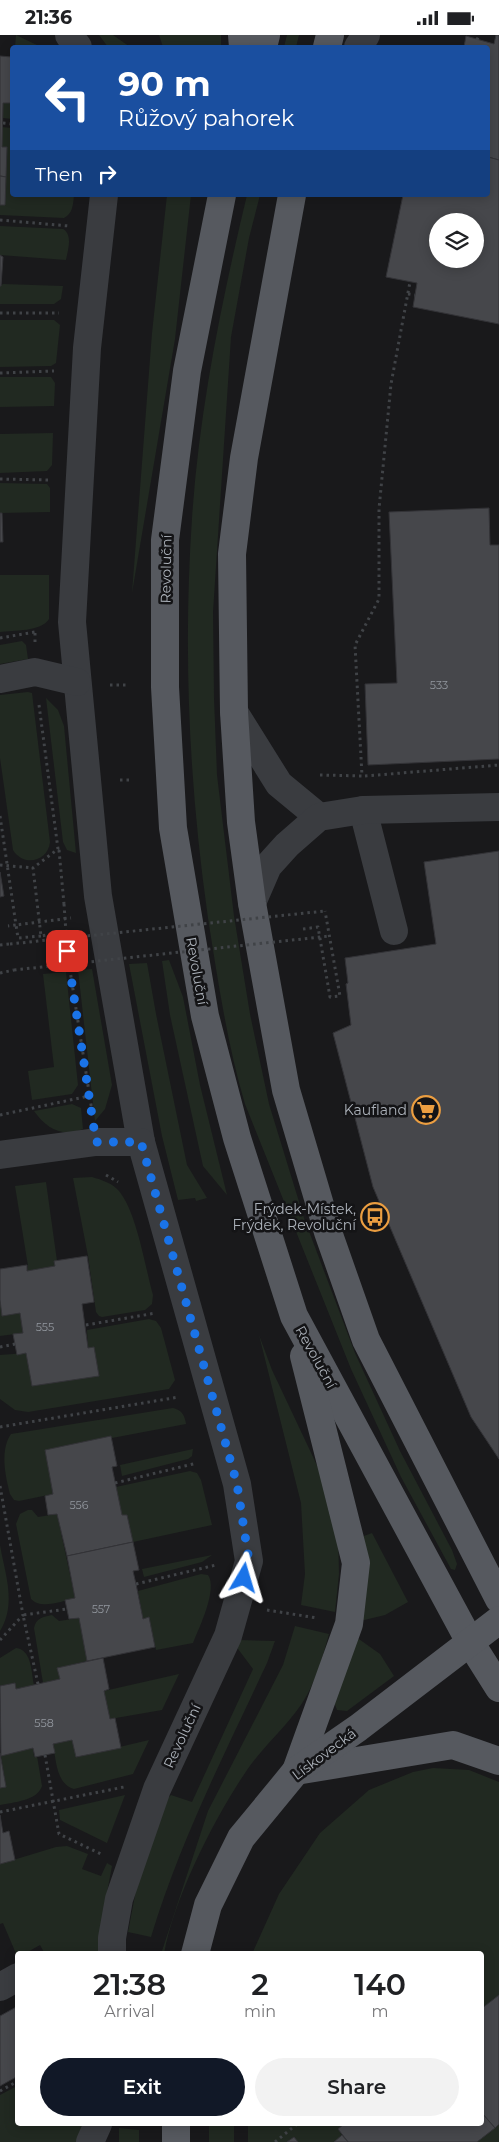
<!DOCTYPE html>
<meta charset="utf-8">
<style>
:root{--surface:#fff;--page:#f2f2f2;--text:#202124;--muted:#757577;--accent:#111827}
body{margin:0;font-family:Montserrat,sans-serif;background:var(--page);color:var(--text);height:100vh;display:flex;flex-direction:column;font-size:19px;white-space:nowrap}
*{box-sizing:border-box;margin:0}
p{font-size:16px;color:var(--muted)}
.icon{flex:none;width:28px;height:28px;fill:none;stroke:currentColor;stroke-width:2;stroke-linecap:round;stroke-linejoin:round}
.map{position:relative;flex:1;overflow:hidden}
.details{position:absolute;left:15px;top:1916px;width:469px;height:175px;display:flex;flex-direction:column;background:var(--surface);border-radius:5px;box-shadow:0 2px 12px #0003}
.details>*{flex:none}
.hud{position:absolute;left:10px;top:10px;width:480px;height:152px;border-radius:5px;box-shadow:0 2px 12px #0003;background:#1a4fa0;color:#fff;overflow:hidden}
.fabs{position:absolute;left:429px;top:178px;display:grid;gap:10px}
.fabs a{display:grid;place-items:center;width:55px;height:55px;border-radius:50%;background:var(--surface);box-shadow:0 2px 12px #0003;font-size:25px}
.pin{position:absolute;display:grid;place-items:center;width:42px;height:42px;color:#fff;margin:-21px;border-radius:10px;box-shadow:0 2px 8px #0006}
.me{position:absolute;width:55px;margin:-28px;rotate:7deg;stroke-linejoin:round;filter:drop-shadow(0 0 4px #0008)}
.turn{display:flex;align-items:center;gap:18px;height:105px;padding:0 25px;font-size:22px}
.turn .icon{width:65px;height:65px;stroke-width:2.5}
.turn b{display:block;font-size:35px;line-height:42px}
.then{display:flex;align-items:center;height:48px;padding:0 25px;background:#0003;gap:10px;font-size:19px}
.eta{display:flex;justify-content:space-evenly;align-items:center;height:85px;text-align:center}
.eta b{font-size:30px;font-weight:600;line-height:35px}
.button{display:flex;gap:10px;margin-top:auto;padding:10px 25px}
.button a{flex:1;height:58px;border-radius:30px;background:var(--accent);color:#fff;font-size:20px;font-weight:600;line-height:58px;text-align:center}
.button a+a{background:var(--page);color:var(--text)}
.status{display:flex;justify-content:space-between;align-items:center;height:35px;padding:0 25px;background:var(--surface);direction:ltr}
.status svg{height:14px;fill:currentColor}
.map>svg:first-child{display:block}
.green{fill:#212921}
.building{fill:#46474b;stroke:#333337;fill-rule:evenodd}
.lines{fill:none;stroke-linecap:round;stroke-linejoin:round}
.path{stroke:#404347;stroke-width:3;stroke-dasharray:2.5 4;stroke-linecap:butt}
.minor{stroke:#3a3c40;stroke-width:28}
.major{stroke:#56595f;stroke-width:28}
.path-bridge{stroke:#404347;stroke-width:3;stroke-dasharray:2.5 4;stroke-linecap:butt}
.route{stroke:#1a73e8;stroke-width:9;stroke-dasharray:0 16.2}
.labels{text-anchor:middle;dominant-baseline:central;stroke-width:5;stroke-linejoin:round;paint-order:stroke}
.number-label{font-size:11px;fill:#92979e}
.street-label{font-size:14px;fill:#acb2ba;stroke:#141416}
.poi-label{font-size:14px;fill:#acb2ba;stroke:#141416;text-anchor:end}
</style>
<div class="status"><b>21:36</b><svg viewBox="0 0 49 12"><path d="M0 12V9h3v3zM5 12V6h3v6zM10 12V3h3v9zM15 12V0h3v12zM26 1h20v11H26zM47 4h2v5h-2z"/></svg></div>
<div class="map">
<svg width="499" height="2107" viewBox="0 0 499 2107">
<rect width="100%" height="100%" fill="#19191b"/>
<g class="green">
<polygon points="16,0 41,12 15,12"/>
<polygon points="99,0 113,0 130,12 108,12"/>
<polygon points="159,0 221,0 221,12 163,12"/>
<polygon points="287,0 299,0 296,12 284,12"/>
<polygon points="3,68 12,68 12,84 3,83"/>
<path d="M2 92 12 93V160H74C73 170 73 178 64 183L0 180V170H5L7 112H2Z"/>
<polygon points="167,160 191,160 175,304 132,558 152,298"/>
<path d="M247 160H260L249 203 231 302 213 577 214 663 217 740 234 881 250 979 269 1069 304 1183 355 1318 400 1416 452 1515 457 1529 455 1535 451 1534 401 1442 351 1334 245 1069C227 1008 218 946 208 883 189 750 183 617 192 483 199 376 222 264 247 160Z"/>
<path d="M0 191 63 194C73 200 68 214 66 225L0 220Z"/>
<polygon points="3,249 63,251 61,264 54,269 0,269 0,251"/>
<polygon points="0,285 54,285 60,290 56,328 51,331 0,332"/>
<polygon points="0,342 51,342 55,348 54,371 0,372"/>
<polygon points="53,398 52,430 47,436 0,438 0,399"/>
<polygon points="0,448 47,449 50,453 50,477 0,478"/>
<path d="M0 540H49V584C41 597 14 595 0 597Z"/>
<polygon points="22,606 26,610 28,624 0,629 0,610"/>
<path d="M28 657 32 658 50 807C48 827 23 832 13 815L0 723V660Z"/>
<polygon points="46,663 58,675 64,691 76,818 67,815 63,807"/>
<polygon points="169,925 183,962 200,1050 227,1160 203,1131 170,980 162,926"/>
<polygon points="147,928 156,979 187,1130 207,1163 196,1166 195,1163 178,1165 162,1101 129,929"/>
<polygon points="92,934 112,1050 105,1074 95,1086 78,935"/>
<polygon points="66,937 78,1050 72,1059 32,1065 28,1036 54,1032 43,939"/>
<path d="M72 1069 81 1073 83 1094C62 1103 46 1093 34 1076Z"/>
<path d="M92 1142C102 1145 112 1148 119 1156 137 1178 145 1232 153 1260L152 1269 145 1275 102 1282 99 1281 96 1277 88 1221 73 1143Z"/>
<polygon points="46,1147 57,1226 55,1231 27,1236 28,1231 15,1151"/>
<polygon points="0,1265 3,1281 20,1278 23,1298 0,1301"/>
<polygon points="149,1284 156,1286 161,1293 175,1345 169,1354 28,1377 15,1375 0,1364 0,1320 26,1318 32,1351 98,1341 94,1312 88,1313 87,1295"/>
<polygon points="259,1300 272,1335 322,1441 338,1498 339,1539 335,1577 301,1570 305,1539 301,1468"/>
<path d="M173 1373C182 1375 185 1381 186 1389L112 1403 111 1401 45 1415 53 1459 19 1466 14 1465 10 1459C5 1439 0 1415 11 1399Z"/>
<polygon points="193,1414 192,1421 188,1424 122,1441 120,1430"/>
<polygon points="190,1436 197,1438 201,1445 212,1490 133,1507 127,1480 122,1480 116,1452"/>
<path d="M28 1475H32L38 1482 57 1479 75 1563C62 1566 42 1575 31 1564L16 1489 20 1479Z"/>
<polygon points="372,1498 408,1567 385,1580 360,1586 365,1525 364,1501"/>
<path d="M0 1510C5 1539 17 1569 0 1596Z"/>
<polygon points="212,1520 202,1527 144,1542 142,1534"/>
<path d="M201 1539 208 1540C218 1554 199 1593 193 1608L156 1615 149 1583 143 1584 138 1556Z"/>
<path d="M52 1580 59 1586 79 1583 87 1626 58 1633 60 1644 43 1648 34 1593C36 1583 43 1582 52 1580Z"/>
<path d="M295 1591 329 1599C323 1620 318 1640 307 1660 293 1686 264 1710 247 1735 215 1782 174 1862 164 1919H161L208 1776 283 1630Z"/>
<polygon points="356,1602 380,1619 394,1641 347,1676 337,1675 334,1667"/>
<path d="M239 1605 275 1606 267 1628C225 1718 180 1806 151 1902L128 1897 138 1845 160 1771 171 1760 192 1767 253 1634 235 1610Z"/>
<path d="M16 1613C32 1615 31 1636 34 1650L16 1654 15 1648 0 1651V1623Z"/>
<polygon points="179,1639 162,1675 110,1684 104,1656"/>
<path d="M72 1705 77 1722 149 1705 133 1739 74 1754C56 1749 56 1724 53 1709Z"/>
<path d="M33 1713 34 1722 37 1721 42 1751C37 1766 14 1767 0 1770V1753L6 1751 1 1721Z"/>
<polygon points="433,1733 469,1735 499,1747 499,1960 481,1974 481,1919 252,1919 279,1859 320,1798 369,1755 413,1737"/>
<polygon points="125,1760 107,1808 60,1785 59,1775"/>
<polygon points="67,1811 88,1819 82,1834 101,1841 107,1828 112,1831 99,1900 99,1919 45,1919 40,1910 24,1919 18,1919 17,1921 3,1888 0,1889 0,1829 56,1812"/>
<polygon points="17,2051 18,2089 85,2089 76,2107 0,2107 0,2060"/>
<rect x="209" y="2089" width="25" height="18"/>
<polygon points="248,2089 344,2089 338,2094 342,2100 334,2107 298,2107 294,2102 287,2107 248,2107"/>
<polygon points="499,2089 499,2107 477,2107"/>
<polygon points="119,2093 139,2095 139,2107 119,2107"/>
</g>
<g class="building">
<polygon points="496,0 499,0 499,125 488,122 488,12 464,12 466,1 494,9"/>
<polygon points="0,21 12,22 12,68 3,68 2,112 7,112 6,142 0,141"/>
<path d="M488 122 499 125V289L413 272 417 248 386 242 403 160H488ZM438 186H475V224H438Z"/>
<polygon points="0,141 6,142 5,170 0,170"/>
<polygon points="0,220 3,222 1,251 0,251"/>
<polygon points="489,473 490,510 499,510 499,724 368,730 365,649 397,648 389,477"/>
<polygon points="0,478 2,478 3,507 0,507"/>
<polygon points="499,816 499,1424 471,1382 373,1152 333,998 351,990 346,949 348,948 345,923 436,909 424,827"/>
<polygon points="0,837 4,861 0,862"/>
<polygon points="87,1221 94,1267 82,1269 88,1313 94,1312 99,1341 32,1351 26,1318 17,1320 13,1299 23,1298 20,1278 2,1281 0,1265 0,1234 27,1230 27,1236 55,1231 54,1226"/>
<polygon points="111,1401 117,1431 112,1432 122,1480 127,1480 133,1507 67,1521 57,1479 48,1480 45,1461 53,1459 45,1415"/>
<polygon points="133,1507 139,1535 133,1536 136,1549 143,1584 149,1582 155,1612 87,1626 79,1583 69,1584 65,1565 75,1563 67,1521"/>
<polygon points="103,1623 109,1654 104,1656 110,1684 115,1683 121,1713 76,1722 72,1705 53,1709 55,1718 35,1722 33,1713 1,1721 0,1651 15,1648 16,1654 60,1644 57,1633"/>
<polygon points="0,1718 6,1752 0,1753"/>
<polygon points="0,1780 3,1798 9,1796 15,1825 0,1829"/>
<polygon points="499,1960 499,2089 495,2093 481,2077 481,1974"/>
<polygon points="18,1971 18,2041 0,2051 0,1981"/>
<polygon points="481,2077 495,2093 477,2107 348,2107 338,2094 344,2089 481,2089"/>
<polygon points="342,2100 348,2107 334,2107"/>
<polygon points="294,2102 298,2107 287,2107"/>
</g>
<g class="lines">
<g class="path">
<polyline points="477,5 479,0"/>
<polyline points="3,88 12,89"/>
<polyline points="0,185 69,191"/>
<polyline points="408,259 415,260"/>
<polyline points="0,278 59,278"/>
<polyline points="0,338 54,336"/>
<polyline points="0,444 49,445"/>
<polyline points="0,603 35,597"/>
<polyline points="35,607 35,597"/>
<polyline points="110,650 127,650"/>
<polyline points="39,670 58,814 33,833 41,901 64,897 92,1076"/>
<polyline points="320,740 362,741 355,610 379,564 379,474 391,349 410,247"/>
<polyline points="365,741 499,730"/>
<polyline points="120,745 132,745"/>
<polyline points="0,781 16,890 8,891"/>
<polyline points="59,815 64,869"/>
<polyline points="0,830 33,833"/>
<polyline points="303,894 318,892 330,962 340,961 325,876"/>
<polyline points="41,901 18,903 16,890 71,883"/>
<polyline points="0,910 10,909"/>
<polyline points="0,938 14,935"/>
<polyline points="0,1080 89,1061"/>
<polyline points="106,1140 118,1147"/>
<polyline points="86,1290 156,1278"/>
<polyline points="0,1312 15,1309"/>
<polyline points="0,1392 179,1362"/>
<polyline points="115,1448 197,1428"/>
<polyline points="0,1451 23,1580 0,1605"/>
<polyline points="136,1549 216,1530"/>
<polyline points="267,1575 317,1583"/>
<polyline points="38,1649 23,1580 67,1574"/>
<polyline points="45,1720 59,1799 101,1819"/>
<polyline points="0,1777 124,1752"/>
<polyline points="0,2056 18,2046"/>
<polyline points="275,2107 297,2089"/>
</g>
<g class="minor">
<polyline points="69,0 78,12"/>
<polyline points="358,12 366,0"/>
<polyline points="104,160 87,313 72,587 98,861 141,1107 237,1449 249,1526 228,1601 157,1754 119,1864 112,1903 112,1919"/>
<polyline points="0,644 35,637 77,647"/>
<polyline points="234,677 279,749 319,782"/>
<polyline points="363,775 394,896"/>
<polyline points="252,868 268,831 287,810 319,782 363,775 499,772"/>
<polyline points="0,1120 96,1107 141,1107"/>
<polyline points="0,1952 18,1942"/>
<polyline points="90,2107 98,2089"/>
</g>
<g class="major">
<polyline points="242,0 243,12"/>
<polyline points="263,12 266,0"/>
<polyline points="327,12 330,0"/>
<polyline points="222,160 187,336 165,505 165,652 173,793 205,981 237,1103 294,1281 470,1607 499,1653"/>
<polyline points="292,160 244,423 232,519 234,677 241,787 252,868 286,1055 328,1197 366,1305 499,1564"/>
<polyline points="302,1735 453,1710 499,1726"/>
<polyline points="296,1736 349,1589 356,1528 304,1321"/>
<polyline points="195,1919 208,1870 241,1803 296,1736 358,1693 499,1585"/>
<polyline points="176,2107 176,2089"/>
</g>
<g class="path-bridge">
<polyline points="64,869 66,898"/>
<polyline points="10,909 325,876"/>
<polyline points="14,935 330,901"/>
</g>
</g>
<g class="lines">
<polyline class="route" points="67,916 96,1107 141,1107 237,1449 249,1526 244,1543"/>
</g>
<defs>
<symbol id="supermarket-ring" viewBox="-11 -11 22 22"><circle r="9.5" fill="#141416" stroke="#eb9e41" stroke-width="1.5"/><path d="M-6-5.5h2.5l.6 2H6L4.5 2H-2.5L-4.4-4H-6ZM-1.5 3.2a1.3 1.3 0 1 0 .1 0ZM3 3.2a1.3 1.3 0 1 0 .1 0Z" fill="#eb9e41"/></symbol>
<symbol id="bus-ring" viewBox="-11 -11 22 22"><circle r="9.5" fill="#141416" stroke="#eb9e41" stroke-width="1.5"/><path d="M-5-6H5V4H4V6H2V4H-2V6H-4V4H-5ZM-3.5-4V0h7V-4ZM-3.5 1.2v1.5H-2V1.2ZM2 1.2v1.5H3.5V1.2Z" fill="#eb9e41"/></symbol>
</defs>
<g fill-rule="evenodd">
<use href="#supermarket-ring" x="410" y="1059" width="32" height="32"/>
<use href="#bus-ring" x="359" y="1166" width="32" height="32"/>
</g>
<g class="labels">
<g class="number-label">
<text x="439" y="650">533</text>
<text x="45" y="1292">555</text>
<text x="79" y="1470">556</text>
<text x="101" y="1574">557</text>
<text x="44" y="1688">558</text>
</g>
<g class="street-label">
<text transform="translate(166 534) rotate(-89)">Revoluční</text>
<text transform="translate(197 936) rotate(80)">Revoluční</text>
<text transform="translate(316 1322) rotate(61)">Revoluční</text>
<text transform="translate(182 1701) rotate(-65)">Revoluční</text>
<text transform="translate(324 1719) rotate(-37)">Lískovecká</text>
</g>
<g class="poi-label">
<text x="407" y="1075">Kaufland</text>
<text x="356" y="1174">Frýdek-Místek,<tspan x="356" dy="16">Frýdek, Revoluční</tspan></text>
</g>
</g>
</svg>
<div class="fabs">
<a><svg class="icon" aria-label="layers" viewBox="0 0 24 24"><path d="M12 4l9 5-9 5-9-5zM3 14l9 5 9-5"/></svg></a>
</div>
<div class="pin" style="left:67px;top:916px;background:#d93025"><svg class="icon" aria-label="arrive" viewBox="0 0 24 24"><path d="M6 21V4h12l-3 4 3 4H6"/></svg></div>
<svg class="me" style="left:244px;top:1543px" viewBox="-20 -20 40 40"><path d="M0-17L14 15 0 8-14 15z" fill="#1a73e8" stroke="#fff" stroke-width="4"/></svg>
<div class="hud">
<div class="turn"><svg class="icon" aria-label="left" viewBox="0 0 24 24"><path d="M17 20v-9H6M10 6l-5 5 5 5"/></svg><div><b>90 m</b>Růžový pahorek</div></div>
<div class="then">Then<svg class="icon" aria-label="right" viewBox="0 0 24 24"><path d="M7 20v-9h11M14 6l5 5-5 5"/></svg></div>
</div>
<section class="details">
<div class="eta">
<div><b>21:38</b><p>Arrival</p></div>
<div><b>2</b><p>min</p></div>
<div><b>140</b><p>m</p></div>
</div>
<div class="button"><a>Exit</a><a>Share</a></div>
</section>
</div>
